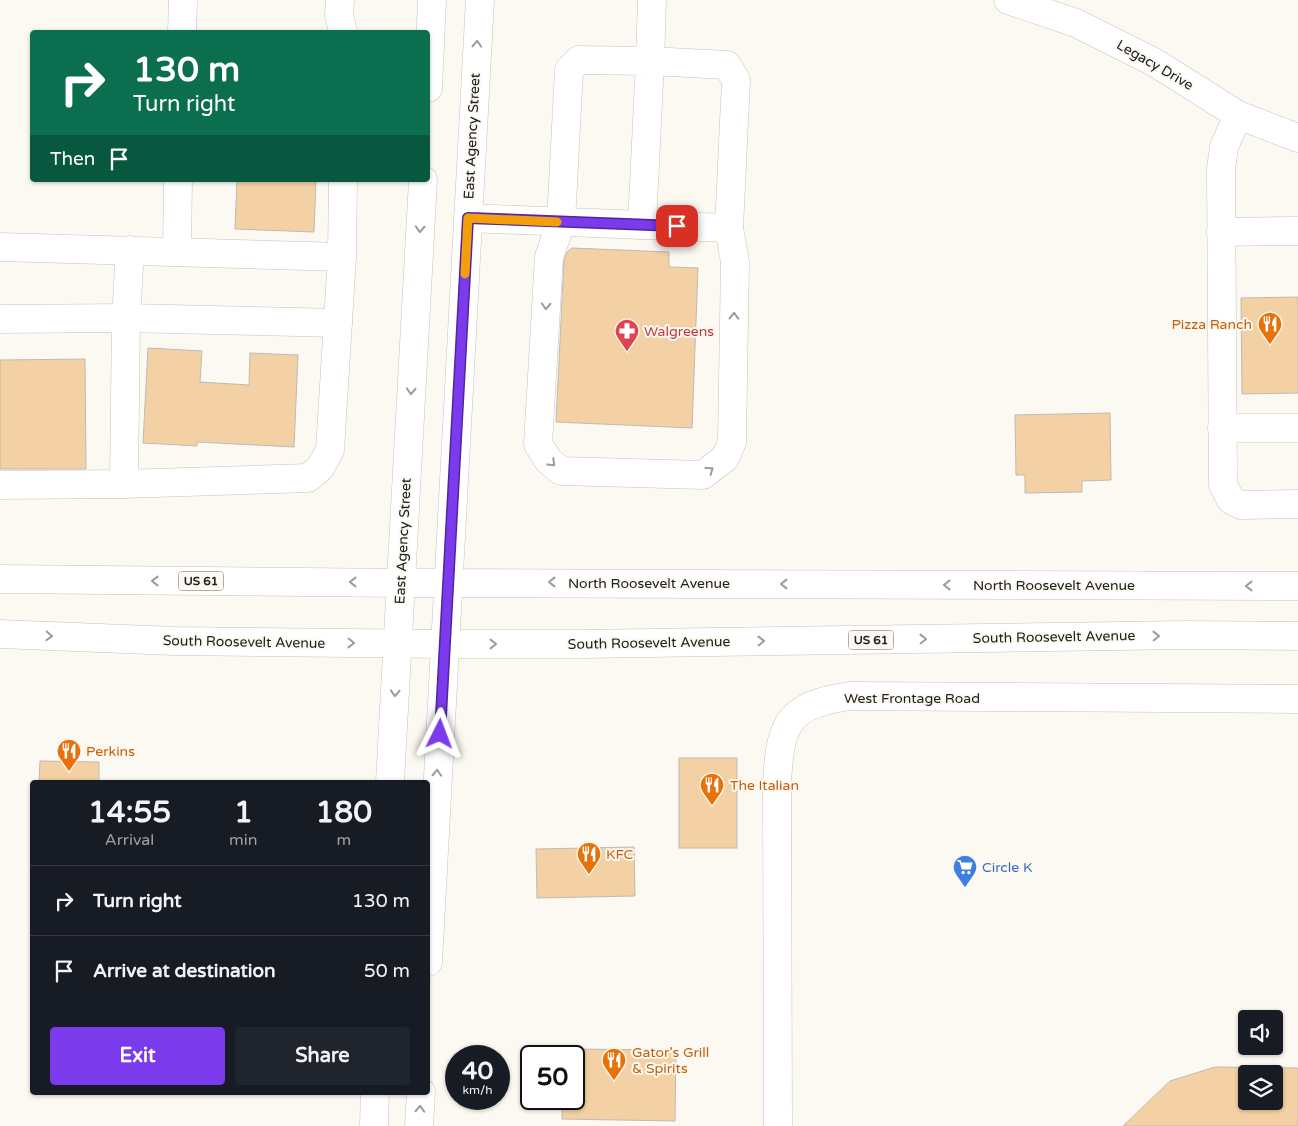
<!DOCTYPE html>
<style>
:root{--surface:#171b24;--page:#20242c;--text:#f1f3f6;--muted:#9ea1a6;--line:#363941;--accent:#7c3aed}
body{margin:0;font-family:"Varela Round",sans-serif;background:var(--page);color:var(--text);height:100vh;display:flex;flex-direction:column;font-size:19px;white-space:nowrap}
*{box-sizing:border-box;margin:0}
p{font-size:16px;color:var(--muted)}
.icon{flex:none;width:28px;height:28px;fill:none;stroke:currentColor;stroke-width:2;stroke-linecap:round;stroke-linejoin:round}
.map{position:relative;flex:1;overflow:hidden}
.details{position:absolute;left:30px;top:780px;width:400px;height:315px;display:flex;flex-direction:column;background:var(--surface);border-radius:5px;box-shadow:0 1px 4px #0004}
.details>*{flex:none}
.hud{position:absolute;left:30px;top:30px;width:400px;height:152px;border-radius:5px;box-shadow:0 1px 4px #0004;background:#0b6e4f;color:#fff;overflow:hidden}
.controls{position:absolute;left:1238px;top:1010px;display:grid;gap:10px}
.controls a{display:grid;place-items:center;width:45px;height:45px;border-radius:5px;background:var(--surface);box-shadow:0 1px 4px #0004;font-size:25px}
.speed{position:absolute;left:445px;top:1045px;display:flex;gap:10px;font-size:25px;font-weight:700;text-align:center}
.speed>*{display:grid;place-content:center;width:65px;height:65px;border-radius:50%;background:var(--surface);box-shadow:0 1px 4px #0004;line-height:1}
.speed small{font-size:12px;font-weight:400}
.speed .limit{border:2px solid #111;border-radius:8px;background:#fff;color:#111}
.pin{position:absolute;display:grid;place-items:center;width:42px;height:42px;color:#fff;margin:-21px;border-radius:10px;box-shadow:0 2px 8px #0006}
.me{position:absolute;width:55px;margin:-28px;rotate:3deg;stroke-linejoin:round;filter:drop-shadow(0 0 4px #0008)}
.turn{display:flex;align-items:center;gap:18px;height:105px;padding:0 20px;font-size:22px}
.turn .icon{width:65px;height:65px;stroke-width:2.5}
.turn b{display:block;font-size:35px;line-height:42px}
.then{display:flex;align-items:center;height:48px;padding:0 20px;background:#0003;gap:10px;font-size:19px}
.eta{display:flex;justify-content:space-evenly;align-items:center;height:85px;text-align:center}
.eta b{font-size:30px;font-weight:800;line-height:35px}
.primary-button{display:flex;gap:10px;margin-top:auto;padding:10px 20px}
.primary-button a{flex:1;height:58px;border-radius:5px;background:var(--accent);color:#fff;font-size:20px;font-weight:800;line-height:58px;text-align:center}
.primary-button a+a{background:var(--page);color:var(--text)}
ul{padding:0;list-style:none}
li{display:flex;align-items:center;gap:15px;height:70px;padding:0 20px;border-top:1px solid var(--line)}
li div{flex:1}
li b{display:block;font-size:19px}
li em{font-style:normal}
.map>svg:first-child{display:block}
.building{fill:#f3d1a4;stroke:#bebab4;fill-rule:evenodd}
.lines{fill:none;stroke-linecap:round;stroke-linejoin:round}
.minor-casing{stroke:#c5c3bd;stroke-width:29}
.major-casing{stroke:#c5c3bd;stroke-width:29}
.highway-casing{stroke:#c5c3bd;stroke-width:29}
.minor{stroke:#fff;stroke-width:28}
.major{stroke:#fff;stroke-width:28}
.highway{stroke:#fff;stroke-width:28}
.oneway{stroke:#9b9b99}
.route-casing{stroke:#51269a;stroke-width:12}
.route{stroke:#7c3aed;stroke-width:9}
.slow{stroke:#f59e0b;stroke-width:9}
.labels{text-anchor:middle;dominant-baseline:central;stroke-width:4;stroke-linejoin:round;paint-order:stroke}
.shield{fill:#fcf9f3;stroke:#62615d;stroke-width:1}
.shield-label{font-size:12px;font-weight:bold;fill:#20201d}
.street-label{font-size:14px;fill:#20201d;stroke:#fcf9f3}
.food-label{font-size:14px;fill:#c56008;stroke:#fcf9f3;text-anchor:start}
.health-label{font-size:14px;fill:#be3a42;stroke:#fcf9f3;text-anchor:start}
.shop-label{font-size:14px;fill:#366cbe;stroke:#fcf9f3;text-anchor:start}
</style>
<div class="map">
<svg width="1298" height="1126" viewBox="0 0 1298 1126">
<rect width="100%" height="100%" fill="#fcf9f3"/>
<g class="building">
<polygon points="237,180 316,180 314,232 235,229"/>
<polygon points="572,248 669,252 669,267 698,268 692,428 556,422 564,260 567,252"/>
<polygon points="1298,297 1298,393 1242,394 1241,298"/>
<polygon points="148,348 202,351 200,382 249,385 250,353 298,355 294,447 197,442 197,446 143,443"/>
<polygon points="85,359 86,469 0,469 0,360"/>
<polygon points="1110,413 1111,480 1082,481 1082,492 1025,493 1025,475 1016,475 1015,415"/>
<rect x="679" y="758" width="58" height="90"/>
<polygon points="40,761 99,762 99,782 39,782"/>
<polygon points="634,847 635,896 537,898 536,849"/>
<polygon points="574,1049 676,1050 675,1121 562,1119 562,1099 574,1099"/>
<path d="M1215 1067 1298 1068V1126H1123L1170 1081ZM1246 1074H1274V1101H1246Z"/>
</g>
<g class="lines">
<defs>
<g id="minor">
<polyline points="340,0 339,15 343,32"/>
<polyline points="1008,0 1076,23 1154,62 1238,115 1298,138"/>
<polyline points="182,32 183,0"/>
<polyline points="1238,115 1224,147 1221,169 1223,485 1231,500 1241,505 1298,504"/>
<polyline points="468,218 642,225 650,61 727,65 736,80 729,228 735,262 732,442 725,458 703,475 561,471 548,460 538,444 549,257 561,222 569,70 579,60 650,61 652,0"/>
<polyline points="642,225 729,228"/>
<polyline points="1221,232 1298,231"/>
<polyline points="0,247 342,257 343,180"/>
<polyline points="130,250 126,318 124,484 308,478 320,468 330,450 342,257"/>
<polyline points="177,252 178,180"/>
<polyline points="0,319 126,318 338,323"/>
<polyline points="1222,428 1298,428"/>
<polyline points="0,485 124,484"/>
<path d="M778 1126 777 783C780 723 788 705 850 696L1298 699"/>
</g>
<g id="major">
<polyline points="428,88 432,0"/>
<polyline points="390,782 423,180"/>
<polyline points="428,962 480,0"/>
<polyline points="374,1126 375,1092"/>
<polyline points="419,1126 421,1092"/>
</g>
<g id="highway">
<polyline points="0,579 402,583 1298,586"/>
<polyline points="0,634 174,641 445,644 584,644 1186,635 1298,636"/>
</g>
</defs>
<use href="#minor" class="minor-casing"/>
<use href="#major" class="major-casing"/>
<use href="#highway" class="highway-casing"/>
<use href="#minor" class="minor"/>
<use href="#major" class="major"/>
<use href="#highway" class="highway"/>
</g>
<defs><path id="oneway-chevron" d="M-2-3.5L2.5 0L-2 3.5" fill="none" stroke-width="1.6" stroke-linecap="round" stroke-linejoin="round" transform="scale(1.25)"/></defs>
<g class="oneway">
<use href="#oneway-chevron" transform="translate(477 44) rotate(-87)"/>
<use href="#oneway-chevron" transform="translate(420 229) rotate(93)"/>
<use href="#oneway-chevron" transform="translate(546 306) rotate(93)"/>
<use href="#oneway-chevron" transform="translate(734 316) rotate(-89)"/>
<use href="#oneway-chevron" transform="translate(411 391) rotate(93)"/>
<use href="#oneway-chevron" transform="translate(552 463) rotate(44)"/>
<use href="#oneway-chevron" transform="translate(710 470) rotate(-36)"/>
<use href="#oneway-chevron" transform="translate(155 581) rotate(-180)"/>
<use href="#oneway-chevron" transform="translate(353 582) rotate(-180)"/>
<use href="#oneway-chevron" transform="translate(552 582) rotate(-180)"/>
<use href="#oneway-chevron" transform="translate(784 584) rotate(-180)"/>
<use href="#oneway-chevron" transform="translate(947 585) rotate(-180)"/>
<use href="#oneway-chevron" transform="translate(1249 586) rotate(-180)"/>
<use href="#oneway-chevron" transform="translate(49 636) rotate(3)"/>
<use href="#oneway-chevron" transform="translate(1156 636) rotate(-1)"/>
<use href="#oneway-chevron" transform="translate(923 639) rotate(-1)"/>
<use href="#oneway-chevron" transform="translate(761 641) rotate(-1)"/>
<use href="#oneway-chevron" transform="translate(351 643) rotate(1)"/>
<use href="#oneway-chevron" transform="translate(493 644)"/>
<use href="#oneway-chevron" transform="translate(395 693) rotate(93)"/>
<use href="#oneway-chevron" transform="translate(437 773) rotate(-87)"/>
<use href="#oneway-chevron" transform="translate(420 1109) rotate(-87)"/>
</g>
<g class="lines">
<defs>
<polyline id="route" points="440,734 468,218 677,226"/>
</defs>
<use href="#route" class="route-casing"/>
<use href="#route" class="route"/>
<polyline class="slow" points="465,274 468,218 557,222"/>
</g>
<defs>
<symbol id="restaurant-pin" viewBox="-11 -11 22 30"><path d="M0 17L-7.5 6A9.5 9.5 0 1 1 7.5 6Z" fill="#e8710a" stroke="#fcf9f3"/><path d="M-5-6h1v4h1v-4h1v4h1v-4h1v5L-1.5 .5V6h-2V.5L-5-1ZM5-6V6H3V1.5H1.5Q1.5-4 5-6Z" fill="#fff"/></symbol>
<symbol id="pharmacy-pin" viewBox="-11 -11 22 30"><path d="M0 17L-7.5 6A9.5 9.5 0 1 1 7.5 6Z" fill="#e0444e" stroke="#fcf9f3"/><path d="M-2-6h4v4h4v4h-4v4h-4v-4h-4v-4h4Z" fill="#fff"/></symbol>
<symbol id="supermarket-pin" viewBox="-11 -11 22 30"><path d="M0 17L-7.5 6A9.5 9.5 0 1 1 7.5 6Z" fill="#3f7fe0" stroke="#fcf9f3"/><path d="M-6-5.5h2.5l.6 2H6L4.5 2H-2.5L-4.4-4H-6ZM-1.5 3.2a1.3 1.3 0 1 0 .1 0ZM3 3.2a1.3 1.3 0 1 0 .1 0Z" fill="#fff"/></symbol>
</defs>
<g fill-rule="evenodd">
<use href="#restaurant-pin" x="1256" y="310" width="28" height="38"/>
<use href="#pharmacy-pin" x="613" y="317" width="28" height="38"/>
<use href="#restaurant-pin" x="55" y="737" width="28" height="38"/>
<use href="#restaurant-pin" x="698" y="771" width="28" height="38"/>
<use href="#restaurant-pin" x="575" y="840" width="28" height="38"/>
<use href="#supermarket-pin" x="951" y="853" width="28" height="38"/>
<use href="#restaurant-pin" x="600" y="1046" width="28" height="38"/>
</g>
<g class="labels">
<g class="shield">
<rect x="178.5" y="571.5" width="45" height="19" rx="4"/>
<rect x="848.5" y="630.5" width="45" height="19" rx="4"/>
</g>
<g class="shield-label">
<text x="201" y="581">US 61</text>
<text x="871" y="640">US 61</text>
</g>
<g class="street-label">
<text transform="translate(1155 65) rotate(30)">Legacy Drive</text>
<text transform="translate(472 136) rotate(-87)">East Agency Street</text>
<text transform="translate(403 541) rotate(-87)">East Agency Street</text>
<text x="649" y="583">North Roosevelt Avenue</text>
<text x="1054" y="585">North Roosevelt Avenue</text>
<text transform="translate(1054 637) rotate(-1)">South Roosevelt Avenue</text>
<text transform="translate(244 642) rotate(1)">South Roosevelt Avenue</text>
<text transform="translate(649 643) rotate(-1)">South Roosevelt Avenue</text>
<text x="912" y="698">West Frontage Road</text>
</g>
<g class="food-label">
<text x="1252" y="324" text-anchor="end">Pizza Ranch</text>
<text x="86" y="751">Perkins</text>
<text x="730" y="785">The Italian</text>
<text x="606" y="854">KFC</text>
<text x="632" y="1052">Gator's Grill<tspan x="632" dy="16">&amp; Spirits</tspan></text>
</g>
<g class="health-label">
<text x="644" y="331">Walgreens</text>
</g>
<g class="shop-label">
<text x="982" y="867">Circle K</text>
</g>
</g>
</svg>
<div class="controls">
<a><svg class="icon" aria-label="sound" viewBox="0 0 24 24"><path d="M4 9h4l5-4v14l-5-4H4zM17 9q2 3 0 6"/></svg></a>
<a><svg class="icon" aria-label="layers" viewBox="0 0 24 24"><path d="M12 4l9 5-9 5-9-5zM3 14l9 5 9-5"/></svg></a>
</div>
<div class="speed"><div>40<small>km/h</small></div><div class="limit">50</div></div>
<div class="pin" style="left:677px;top:226px;background:#d93025"><svg class="icon" aria-label="arrive" viewBox="0 0 24 24"><path d="M6 21V4h12l-3 4 3 4H6"/></svg></div>
<svg class="me" style="left:440px;top:734px" viewBox="-20 -20 40 40"><path d="M0-17L14 15 0 8-14 15z" fill="#7c3aed" stroke="#fff" stroke-width="4"/></svg>
<div class="hud">
<div class="turn"><svg class="icon" aria-label="right" viewBox="0 0 24 24"><path d="M7 20v-9h11M14 6l5 5-5 5"/></svg><div><b>130 m</b>Turn right</div></div>
<div class="then">Then<svg class="icon" aria-label="arrive" viewBox="0 0 24 24"><path d="M6 21V4h12l-3 4 3 4H6"/></svg></div>
</div>
<section class="details">
<div class="eta">
<div><b>14:55</b><p>Arrival</p></div>
<div><b>1</b><p>min</p></div>
<div><b>180</b><p>m</p></div>
</div>
<ul>
<li><svg class="icon" aria-label="right" viewBox="0 0 24 24"><path d="M7 20v-9h11M14 6l5 5-5 5"/></svg><div><b>Turn right</b></div><em>130 m</em></li>
<li><svg class="icon" aria-label="arrive" viewBox="0 0 24 24"><path d="M6 21V4h12l-3 4 3 4H6"/></svg><div><b>Arrive at destination</b></div><em>50 m</em></li>
</ul>
<div class="primary-button"><a>Exit</a><a>Share</a></div>
</section>
</div>
